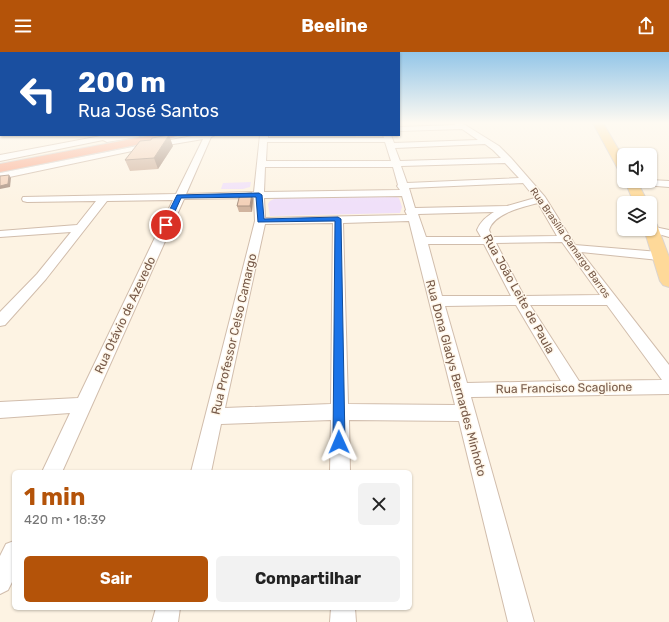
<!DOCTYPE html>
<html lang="pt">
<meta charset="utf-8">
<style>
:root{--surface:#fff;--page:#f2f2f2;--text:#222;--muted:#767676;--accent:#b45309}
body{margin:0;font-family:Rubik,sans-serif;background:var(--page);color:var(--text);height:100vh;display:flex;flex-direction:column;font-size:15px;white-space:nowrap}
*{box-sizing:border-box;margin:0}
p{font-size:13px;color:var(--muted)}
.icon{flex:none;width:22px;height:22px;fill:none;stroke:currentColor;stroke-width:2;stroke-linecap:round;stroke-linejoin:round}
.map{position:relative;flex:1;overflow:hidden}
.sheet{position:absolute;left:12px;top:418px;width:400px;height:140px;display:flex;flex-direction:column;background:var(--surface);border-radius:6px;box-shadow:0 1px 3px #0004}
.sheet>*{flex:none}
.guide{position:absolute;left:0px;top:0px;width:400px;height:84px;box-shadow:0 1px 3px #0004;background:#1a4fa0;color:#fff;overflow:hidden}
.controls{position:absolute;left:617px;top:96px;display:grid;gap:8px}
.controls a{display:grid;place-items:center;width:40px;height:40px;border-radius:6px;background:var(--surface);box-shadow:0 1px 3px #0004;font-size:20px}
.pin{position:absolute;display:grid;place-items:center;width:34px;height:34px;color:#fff;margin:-17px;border:2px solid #fff;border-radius:50%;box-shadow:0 1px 4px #0007}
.me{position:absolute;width:44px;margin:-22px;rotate:359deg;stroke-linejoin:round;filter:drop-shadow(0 0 3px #0008)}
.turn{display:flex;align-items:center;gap:14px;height:84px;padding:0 12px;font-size:18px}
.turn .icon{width:52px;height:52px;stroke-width:2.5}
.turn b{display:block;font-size:28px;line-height:34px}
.round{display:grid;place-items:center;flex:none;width:42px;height:42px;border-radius:6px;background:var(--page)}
.overview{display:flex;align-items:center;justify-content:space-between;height:68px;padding:0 12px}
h1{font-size:24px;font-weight:700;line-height:30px;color:var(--accent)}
.action{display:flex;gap:8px;margin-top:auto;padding:8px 12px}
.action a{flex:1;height:46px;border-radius:6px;background:var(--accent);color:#fff;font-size:16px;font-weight:700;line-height:46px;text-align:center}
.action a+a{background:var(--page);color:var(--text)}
header{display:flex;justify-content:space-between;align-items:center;height:52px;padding:0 12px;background:var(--accent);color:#fff;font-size:18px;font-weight:700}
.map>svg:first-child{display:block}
.industrial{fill:#ece5de}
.education{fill:#f0e0f9}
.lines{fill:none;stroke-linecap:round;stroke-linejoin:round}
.minor-casing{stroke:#d1bdac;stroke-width:2}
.major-casing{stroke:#dbd4cf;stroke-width:2}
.highway-casing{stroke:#dbd4cf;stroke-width:2}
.minor{fill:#fff;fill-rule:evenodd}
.major{fill:#fed999;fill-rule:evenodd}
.highway{fill:#fab297;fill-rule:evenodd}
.wall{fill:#d1b49f}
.shaded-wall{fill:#aa9282}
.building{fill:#f3d1b9;stroke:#aa9282}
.route{fill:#1a73e8;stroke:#114b97}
.labels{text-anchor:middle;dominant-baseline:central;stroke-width:3;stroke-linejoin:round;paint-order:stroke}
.far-street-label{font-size:10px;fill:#765948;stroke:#fff7ea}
.street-label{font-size:12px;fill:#765948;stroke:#fff7ea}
</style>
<header><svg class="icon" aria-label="menu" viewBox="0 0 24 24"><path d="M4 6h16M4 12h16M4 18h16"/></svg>Beeline<svg class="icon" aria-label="share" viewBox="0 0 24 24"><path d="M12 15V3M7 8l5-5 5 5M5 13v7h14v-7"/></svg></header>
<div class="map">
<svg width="669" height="570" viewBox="0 0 669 570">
<rect width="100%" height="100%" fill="#fdf3e3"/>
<polygon class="industrial" points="271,83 355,83 356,85 270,86"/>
<g class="education">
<polygon points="251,130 250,135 243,137 221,137 223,131"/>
<polygon points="394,144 399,146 402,155 400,161 270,164 268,152 270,149 278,145"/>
</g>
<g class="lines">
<defs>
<g id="minor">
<path d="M454 71H462L499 94 511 106 545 145 575 193 659 200 663 201 665 204 663 207 659 208 581 200 669 313V342L471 345 534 570H508L459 369 349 368 350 420H330L331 368 221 372 211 420H191L255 169 254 146 184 147 62 420H42L70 361 0 366V350L78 346 173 148 107 149 46 227 5 273 0 274V260L37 222 71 180 0 185V179L77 173 96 149 27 150 23 149 22 147 23 145 176 142 203 87 132 99 0 127V121L132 95 198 83H215L211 85 186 142 254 140 260 83H268V86H384L383 83H391L394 91 478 88 462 77 399 79V75L455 73ZM267 90H385L391 109H266ZM485 92 493 98 501 106 400 109 395 96ZM505 111 519 126 407 131 401 114ZM265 115H393L398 133 397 134 400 138 264 140ZM523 131 535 146 507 154 415 156 409 136ZM402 144 406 158 405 159 407 163 265 166 264 146ZM538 151 557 184 492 185 489 178C494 161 523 155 538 151ZM494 160C486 165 481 169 477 178L481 185H426L418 162ZM409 169 455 353 348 352 343 171ZM333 171 331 352 225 356 265 172ZM562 190 600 243 524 244 496 191ZM428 192H484L511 244H442ZM516 253 561 329 467 331 445 254ZM530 253H607L662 328 579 329Z"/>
<polygon points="106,83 142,83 138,85 107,90 103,88 0,109 0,103"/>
<polygon points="650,128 669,129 669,135 631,132 626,129 650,129"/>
<polygon points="650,174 669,178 669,185 648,179 646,177 650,177"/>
<polygon points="14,489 14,526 8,538 0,542 0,504 6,492"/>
<polygon points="156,556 180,556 178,570 152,570"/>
<polygon points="331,556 355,556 356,570 330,570"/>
</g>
<g id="major">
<polygon points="593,71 603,71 624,107 624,121 620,119 618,117"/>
<polygon points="625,129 637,129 648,151 634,151"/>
<polygon points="650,169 655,170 657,173 669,205 669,235 663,233 660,229 644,177 650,177"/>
</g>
<polygon id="highway" points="153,83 177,83 171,86 0,120 0,112"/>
</defs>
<use href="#minor" class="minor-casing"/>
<use href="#major" class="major-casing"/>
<use href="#highway" class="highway-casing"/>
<use href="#minor" class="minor"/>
<use href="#major" class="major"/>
<use href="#highway" class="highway"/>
</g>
<g class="wall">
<polygon points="173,94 158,117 130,119 125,108"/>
<polygon points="253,148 252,160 239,160 237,154"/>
</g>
<g class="shaded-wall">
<polygon points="169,83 173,94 158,117 154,106"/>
<polygon points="9,123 11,126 10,135 0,137 0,134"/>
<polygon points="252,141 253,148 252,160 250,154"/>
</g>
<g class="building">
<polygon points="169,83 154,106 125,108 140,89 151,88 152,86"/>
<polygon points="9,123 8,132 0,134 0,124"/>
<polygon points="252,141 250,154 237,154 240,142"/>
</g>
<linearGradient id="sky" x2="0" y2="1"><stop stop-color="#94c6e8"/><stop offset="0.47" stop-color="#fefaf2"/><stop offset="1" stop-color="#fefaf2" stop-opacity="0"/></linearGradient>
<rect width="669" height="151" fill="url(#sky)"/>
<polygon class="route" points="259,141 262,143 264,167 338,165 341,167 345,390 343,394 339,395 335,394 333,390 335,169 258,170 256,145 181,146 168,175 162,173 177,143"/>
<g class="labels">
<g class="far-street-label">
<text transform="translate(570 191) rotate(55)">Rua Brasília Camargo Barros</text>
</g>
<g class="street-label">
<text transform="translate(519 242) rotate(61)">Rua João Leite de Paula</text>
<text transform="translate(125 263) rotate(-65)">Rua Otávio de Azevedo</text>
<text transform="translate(234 282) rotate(-77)">Rua Professor Celso Camargo</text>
<text transform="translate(456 326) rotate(75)">Rua Dona Gladys Bernardes Minhoto</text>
<text transform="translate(564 336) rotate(-1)">Rua Francisco Scaglione</text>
</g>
</g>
</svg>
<div class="controls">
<a><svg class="icon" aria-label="sound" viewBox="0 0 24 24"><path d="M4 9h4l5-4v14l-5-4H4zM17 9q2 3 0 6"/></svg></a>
<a><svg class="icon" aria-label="layers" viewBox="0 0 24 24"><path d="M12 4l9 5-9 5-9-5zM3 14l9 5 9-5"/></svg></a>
</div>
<div class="pin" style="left:166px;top:173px;background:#d93025"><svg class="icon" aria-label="arrive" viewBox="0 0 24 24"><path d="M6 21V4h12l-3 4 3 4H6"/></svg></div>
<svg class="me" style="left:339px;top:390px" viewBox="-20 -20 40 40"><path d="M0-17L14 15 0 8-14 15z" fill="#1a73e8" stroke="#fff" stroke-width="4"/></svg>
<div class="guide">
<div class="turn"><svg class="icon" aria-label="left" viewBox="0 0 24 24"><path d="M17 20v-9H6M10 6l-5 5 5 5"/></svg><div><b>200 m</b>Rua José Santos</div></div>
</div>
<section class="sheet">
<div class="overview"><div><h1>1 min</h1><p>420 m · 18:39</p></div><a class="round"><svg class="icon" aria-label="close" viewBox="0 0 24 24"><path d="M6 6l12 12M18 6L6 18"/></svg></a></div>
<div class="action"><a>Sair</a><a>Compartilhar</a></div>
</section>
</div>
